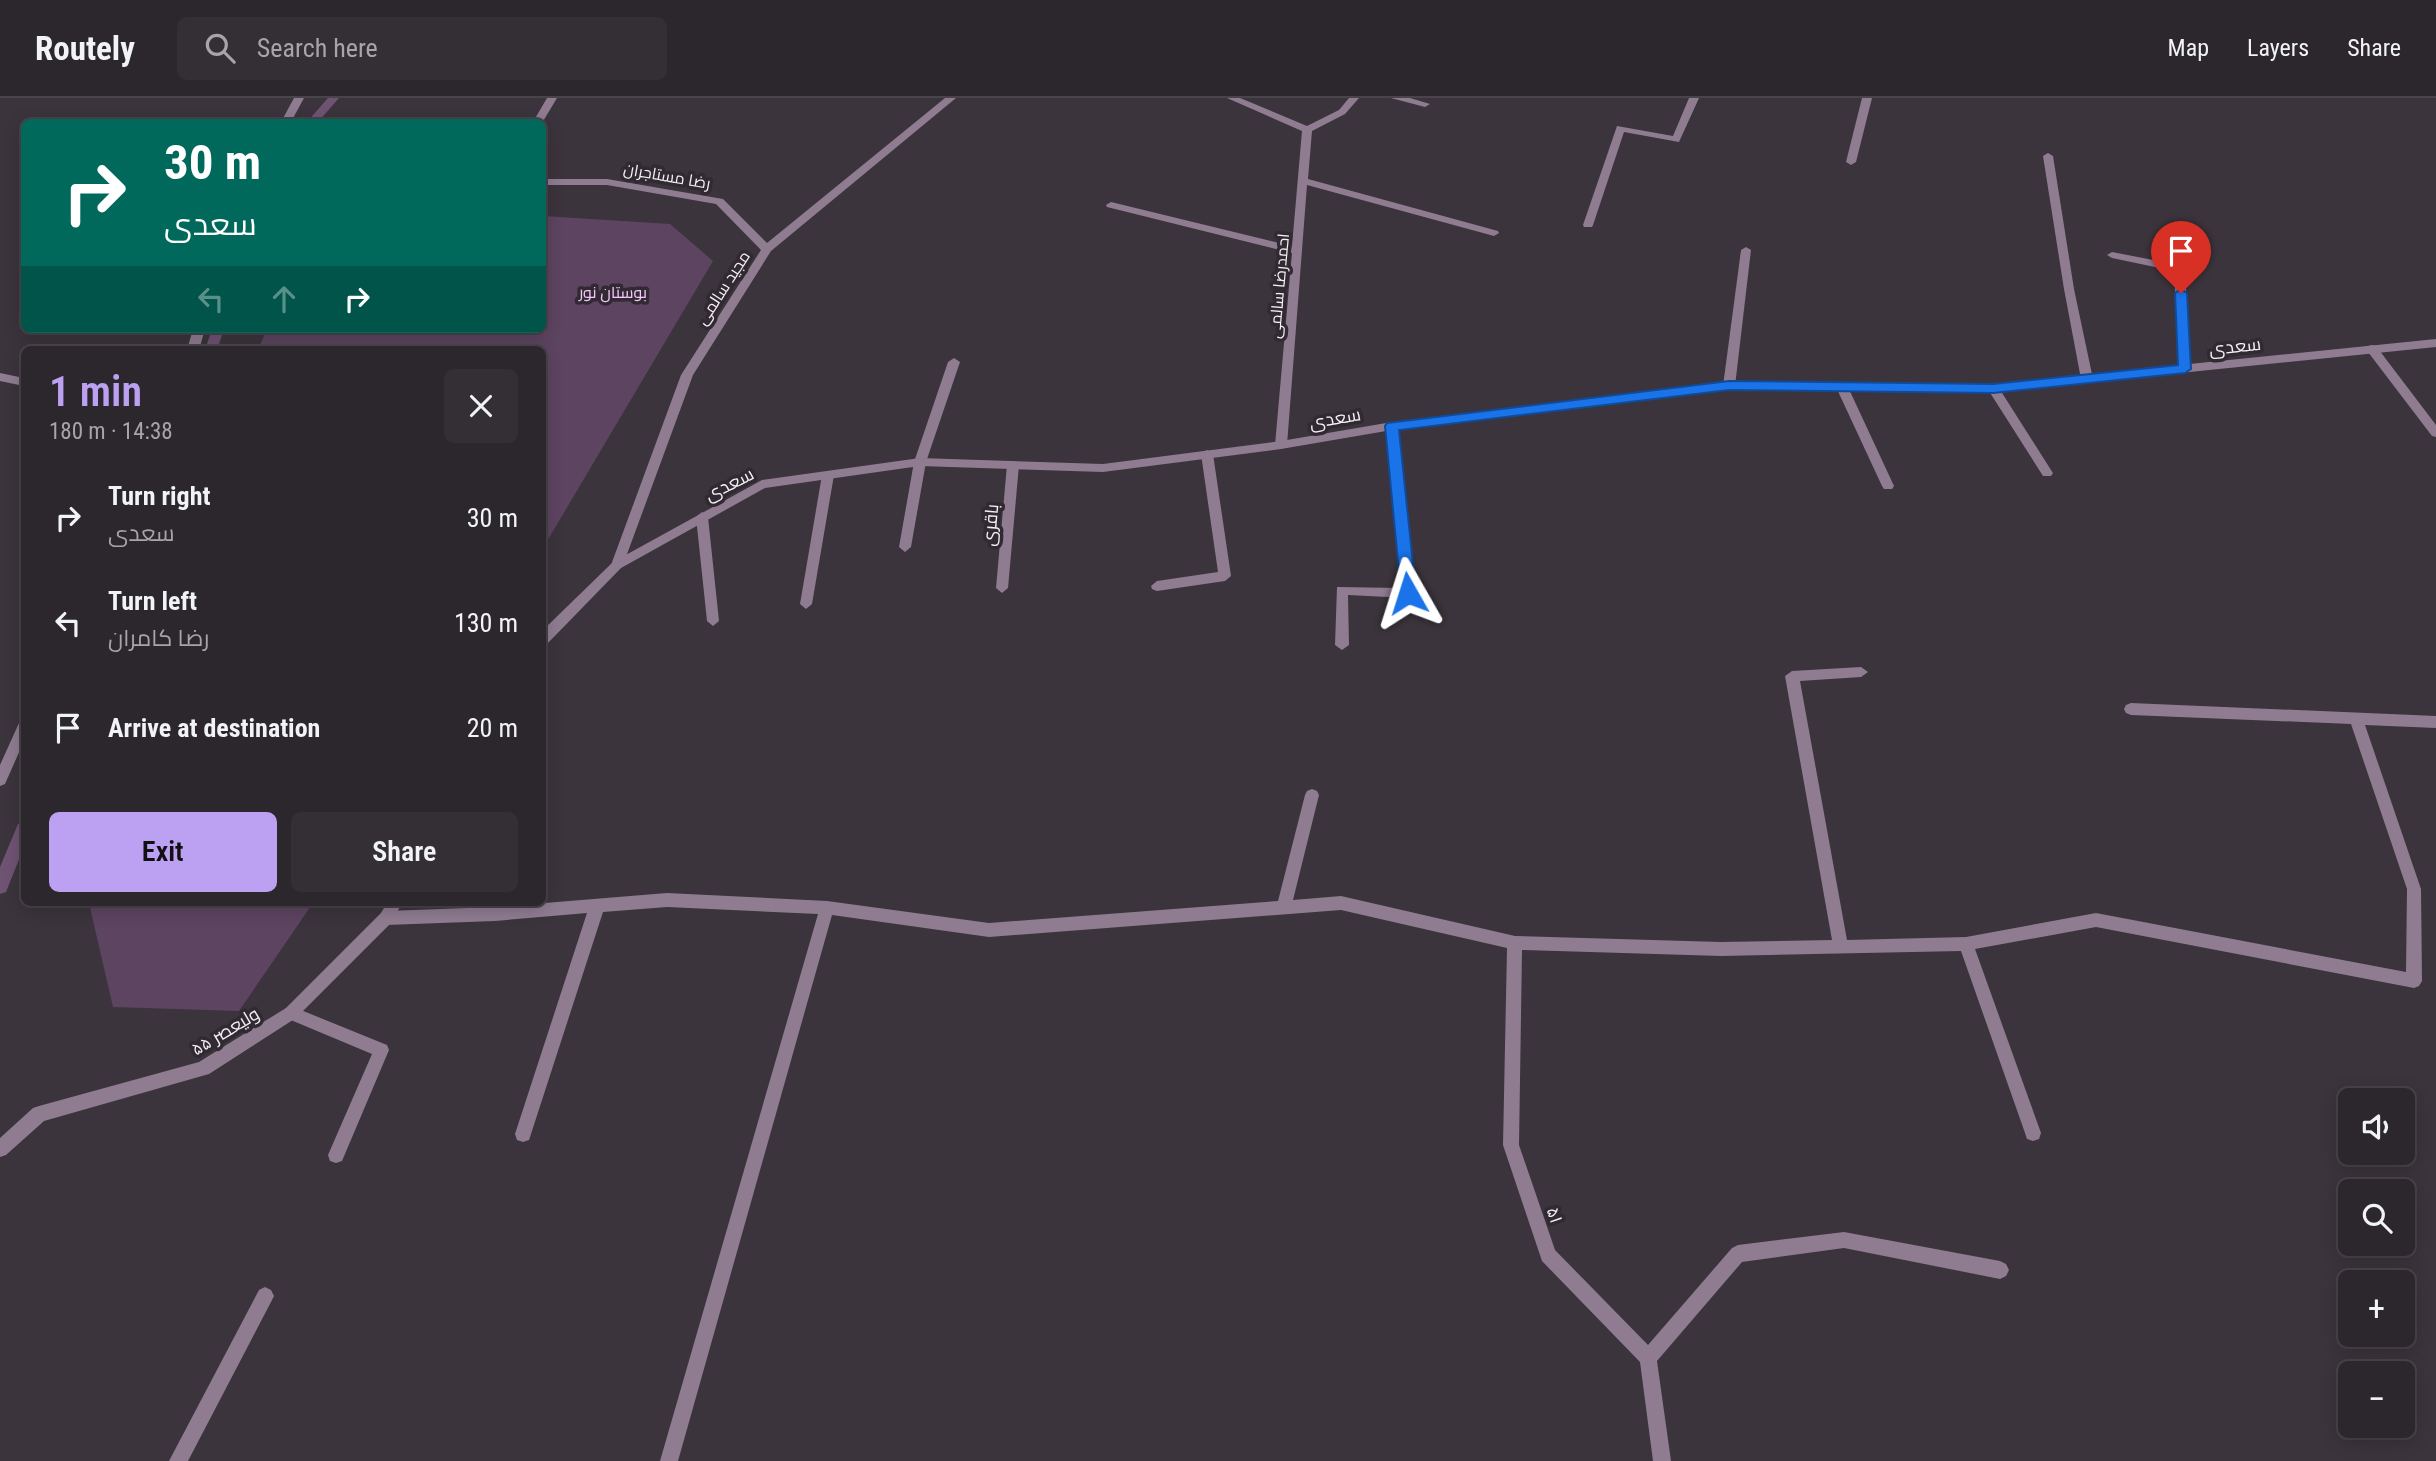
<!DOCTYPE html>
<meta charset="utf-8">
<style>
:root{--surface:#2c272d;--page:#342f35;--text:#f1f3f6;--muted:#a6a5aa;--line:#484449;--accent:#bca0f2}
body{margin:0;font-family:"Roboto Condensed",Cairo,sans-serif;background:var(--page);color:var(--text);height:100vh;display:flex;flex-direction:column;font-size:26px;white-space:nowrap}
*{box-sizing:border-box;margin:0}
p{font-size:23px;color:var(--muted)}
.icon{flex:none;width:38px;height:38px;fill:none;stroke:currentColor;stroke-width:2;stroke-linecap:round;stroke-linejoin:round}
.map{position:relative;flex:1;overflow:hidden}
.side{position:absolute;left:21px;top:248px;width:525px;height:560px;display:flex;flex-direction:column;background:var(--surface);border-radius:10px;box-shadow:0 4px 18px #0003,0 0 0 2px var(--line)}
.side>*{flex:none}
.hud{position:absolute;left:21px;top:21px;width:525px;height:214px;border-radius:10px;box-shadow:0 4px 18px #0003,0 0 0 2px var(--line);background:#00695c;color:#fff;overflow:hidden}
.fabs{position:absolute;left:2338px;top:990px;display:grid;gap:14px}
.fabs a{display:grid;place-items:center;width:77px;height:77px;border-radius:10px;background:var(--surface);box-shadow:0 4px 18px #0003,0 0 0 2px var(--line);font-size:35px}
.pin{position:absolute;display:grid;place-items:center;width:60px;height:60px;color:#fff;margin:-72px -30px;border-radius:50% 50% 50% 0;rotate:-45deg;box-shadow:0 0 7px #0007}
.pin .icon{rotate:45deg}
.me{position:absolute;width:77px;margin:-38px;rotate:354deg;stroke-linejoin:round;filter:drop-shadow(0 0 5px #0008)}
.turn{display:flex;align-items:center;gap:24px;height:147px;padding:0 28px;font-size:32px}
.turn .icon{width:91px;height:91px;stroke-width:2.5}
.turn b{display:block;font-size:49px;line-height:60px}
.lanes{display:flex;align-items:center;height:66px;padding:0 28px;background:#0003;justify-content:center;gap:35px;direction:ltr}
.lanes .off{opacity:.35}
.round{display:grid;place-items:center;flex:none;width:74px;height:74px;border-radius:10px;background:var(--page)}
.summary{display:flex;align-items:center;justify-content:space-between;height:119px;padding:0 28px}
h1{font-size:42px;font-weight:600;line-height:52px;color:var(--accent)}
.action{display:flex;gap:14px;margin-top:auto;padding:14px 28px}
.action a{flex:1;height:80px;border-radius:10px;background:var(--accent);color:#111;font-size:28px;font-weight:600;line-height:80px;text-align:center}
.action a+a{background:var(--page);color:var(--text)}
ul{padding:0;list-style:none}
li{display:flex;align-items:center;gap:21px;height:105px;padding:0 28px}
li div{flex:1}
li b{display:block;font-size:26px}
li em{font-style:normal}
header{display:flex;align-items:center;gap:42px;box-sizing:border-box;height:98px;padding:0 35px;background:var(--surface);border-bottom:2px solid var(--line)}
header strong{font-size:33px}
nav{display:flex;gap:38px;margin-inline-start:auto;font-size:24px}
.search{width:490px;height:63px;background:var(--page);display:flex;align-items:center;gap:18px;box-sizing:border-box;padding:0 24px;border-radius:10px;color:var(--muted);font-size:26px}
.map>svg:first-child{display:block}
.green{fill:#5d4461}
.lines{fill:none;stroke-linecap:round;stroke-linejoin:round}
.stream{fill:#6f5373;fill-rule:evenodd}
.minor{fill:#8f7c91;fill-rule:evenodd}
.tertiary{fill:#8f7c91;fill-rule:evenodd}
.route{fill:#1a73e8;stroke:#114b97;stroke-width:2}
.labels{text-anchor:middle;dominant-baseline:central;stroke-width:7;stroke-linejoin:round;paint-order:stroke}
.far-street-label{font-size:16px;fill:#f5f0f5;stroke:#312a32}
.far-park-label{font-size:16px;fill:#f7c6ff;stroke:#312a32}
.street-label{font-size:18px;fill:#f5f0f5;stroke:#312a32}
</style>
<header>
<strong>Routely</strong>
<div class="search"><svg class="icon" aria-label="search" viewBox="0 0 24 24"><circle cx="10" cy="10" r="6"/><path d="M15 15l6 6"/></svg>Search here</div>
<nav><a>Map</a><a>Layers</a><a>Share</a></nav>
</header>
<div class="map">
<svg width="2436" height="1363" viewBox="0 0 2436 1363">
<rect width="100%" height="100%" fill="#3b343c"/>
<g class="green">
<polygon points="543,118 670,126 713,163 543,450 542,252 258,252 267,231 542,231"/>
<polygon points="89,805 313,805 239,913 113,909"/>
</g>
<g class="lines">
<g class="stream">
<polygon points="328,0 339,0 318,24 307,24"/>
<polygon points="212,231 224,231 217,252 205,252"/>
<polygon points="24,724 24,749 6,794 0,796 0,769 18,726"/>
</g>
<g class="minor">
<polygon points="547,0 557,0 542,25 533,24"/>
<polygon points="945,0 956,0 771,153 693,277 623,467 621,470 613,470 611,467 681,277 761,152 716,106 607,87 542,87 542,81 607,81 723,101 767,145"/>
<polygon points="1227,0 1240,0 1307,28 1339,12 1349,0 1359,0 1345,16 1312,33 1308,81 1498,133 1499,135 1494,138 1307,87 1287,347 1281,351 1275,347 1292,155 1107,109 1106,107 1111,104 1292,148 1302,33"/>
<polygon points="1391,0 1410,0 1430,6 1425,9"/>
<polygon points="1689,0 1699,0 1679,44 1624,34 1593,127 1592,129 1584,129 1583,127 1617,28 1673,38"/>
<polygon points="1862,0 1872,0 1856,64 1851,67 1846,64"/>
<polygon points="2048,55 2053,58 2074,191 2093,281 2087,285 2081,281 2064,191 2043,58"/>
<polygon points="2178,139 2183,142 2191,270 2185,274 2179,270 2174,173 2112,160 2107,157 2112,154 2174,166 2173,142"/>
<polygon points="1746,149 1751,152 1735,288 1729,292 1723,288 1741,152"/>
<polygon points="2372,247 2376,248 2436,327 2436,339 2432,338 2368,254 2368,248"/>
<polygon points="954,260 960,264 926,364 911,449 905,454 899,449 914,364 948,264"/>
<polygon points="0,275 24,280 24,288 0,283"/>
<polygon points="1842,285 1848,289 1894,388 1892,391 1884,391 1882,388 1836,289"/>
<polygon points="1993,286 1997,287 2051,372 2053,375 2051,378 2043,378 1987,290"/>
<polygon points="1392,324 1398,328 1414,495 1408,500 1348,497 1349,547 1342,552 1335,547 1337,489 1401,490 1386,328"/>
<polygon points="1207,352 1213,356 1231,478 1225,483 1157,493 1152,491 1151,488 1157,483 1218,474 1201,356"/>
<polygon points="1013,363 1019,367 1008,490 1002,495 996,490 1007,367"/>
<polygon points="828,373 834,377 812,506 806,511 800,506 822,377"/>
<polygon points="702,414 708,419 719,523 713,528 707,523 696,419"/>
<polygon points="1861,569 1868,574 1861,579 1800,583 1847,842 1966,839 2096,815 2406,874 2407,791 2351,626 2131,617 2126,615 2124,611 2126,607 2131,605 2436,618 2436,630 2365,627 2421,791 2422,883 2419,888 2414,890 2096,829 1975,851 2041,1035 2039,1041 2033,1043 2027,1041 2025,1035 1961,853 1721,858 1522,852 1519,1047 1555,1152 1648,1247 1732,1150 1738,1147 1844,1134 2000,1163 2006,1166 2009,1172 2006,1178 2000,1181 1844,1150 1742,1164 1657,1263 1671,1363 1653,1363 1640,1264 1542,1163 1503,1047 1507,850 1341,812 989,839 832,817 678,1363 660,1363 818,816 667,809 603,814 531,1036 529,1042 523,1044 517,1042 515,1036 587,815 495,823 386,827 381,825 379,820 381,815 386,813 495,809 667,795 827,803 989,825 1278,803 1305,697 1307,693 1312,691 1317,693 1319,697 1293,802 1341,798 1515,838 1721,844 1832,842 1785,578 1792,573"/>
<polygon points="291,908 387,947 389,952 342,1063 336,1065 330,1063 328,1057 372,956 286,920 283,915 286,910"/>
<polygon points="265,1189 271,1192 274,1198 271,1204 188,1363 169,1363 259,1192"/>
</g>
<g class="tertiary">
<polygon points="294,0 304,0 291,24 281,24"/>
<polygon points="193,231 205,231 199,252 187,252"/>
<polygon points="2436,241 2436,249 1993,294 1729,292 1392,332 1281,351 1103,374 920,368 765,390 621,470 547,546 542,547 542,533 613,464 762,382 920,360 1103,366 1281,343 1392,324 1729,284 1993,286"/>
<polygon points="24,623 24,643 5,686 0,688 0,667 19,625"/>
<polygon points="387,805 402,805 391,825 296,920 209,976 44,1023 6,1057 0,1059 0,1040 33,1010 39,1008 199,964 286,910 381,815"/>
</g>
</g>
<polygon class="route" points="2181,191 2187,195 2191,271 2185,275 1993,295 1729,292 1399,332 1416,495 1408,500 1401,495 1385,328 1387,325 1729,283 1993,286 2178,267 2175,195"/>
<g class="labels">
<g class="far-street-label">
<text transform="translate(667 78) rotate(10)">رضا مستاجران</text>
<text transform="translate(1279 188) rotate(-85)">احمدرضا سالمی</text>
<text transform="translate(723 190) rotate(-57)">مجید سالمی</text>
</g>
<g class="far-park-label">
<text x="613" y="194">بوستان نور</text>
</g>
<g class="street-label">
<text transform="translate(2235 248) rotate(-6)">سعدی</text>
<text transform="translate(1335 320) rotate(-10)">سعدی</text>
<text transform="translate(729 386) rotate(-27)">سعدی</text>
<text transform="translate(990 427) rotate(-85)">باقری</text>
<text transform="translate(225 933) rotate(-31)">۵۵ ولیعصر</text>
<text transform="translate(1555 1117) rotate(71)">۵۱</text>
</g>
</g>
</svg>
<div class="fabs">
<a><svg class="icon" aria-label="sound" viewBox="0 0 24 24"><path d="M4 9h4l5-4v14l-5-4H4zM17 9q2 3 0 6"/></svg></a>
<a><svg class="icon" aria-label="search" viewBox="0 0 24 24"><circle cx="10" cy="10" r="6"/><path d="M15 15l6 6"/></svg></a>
<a>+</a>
<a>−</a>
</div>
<div class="pin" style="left:2181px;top:195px;background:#d93025"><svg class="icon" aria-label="arrive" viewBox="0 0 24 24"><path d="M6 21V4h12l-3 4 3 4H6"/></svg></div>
<svg class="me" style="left:1408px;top:495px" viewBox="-20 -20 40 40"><path d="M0-17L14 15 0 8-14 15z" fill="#1a73e8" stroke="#fff" stroke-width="4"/></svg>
<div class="hud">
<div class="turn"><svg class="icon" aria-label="right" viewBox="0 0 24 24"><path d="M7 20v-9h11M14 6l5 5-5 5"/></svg><div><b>30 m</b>سعدی</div></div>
<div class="lanes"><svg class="icon off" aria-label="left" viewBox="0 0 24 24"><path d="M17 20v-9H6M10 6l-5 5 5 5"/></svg><svg class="icon off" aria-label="ahead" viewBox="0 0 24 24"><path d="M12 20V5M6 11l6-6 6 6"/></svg><svg class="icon" aria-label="right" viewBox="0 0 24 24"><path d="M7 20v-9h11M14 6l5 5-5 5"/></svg></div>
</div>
<section class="side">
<div class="summary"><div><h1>1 min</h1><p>180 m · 14:38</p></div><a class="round"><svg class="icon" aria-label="close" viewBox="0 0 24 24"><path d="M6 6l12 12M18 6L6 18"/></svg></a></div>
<ul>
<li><svg class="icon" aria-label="right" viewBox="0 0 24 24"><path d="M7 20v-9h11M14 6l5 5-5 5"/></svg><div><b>Turn right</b><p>سعدی</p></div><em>30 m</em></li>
<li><svg class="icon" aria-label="left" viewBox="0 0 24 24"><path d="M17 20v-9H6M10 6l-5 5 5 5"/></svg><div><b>Turn left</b><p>رضا کامران</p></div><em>130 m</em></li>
<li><svg class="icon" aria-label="arrive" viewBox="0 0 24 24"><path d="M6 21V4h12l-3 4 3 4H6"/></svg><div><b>Arrive at destination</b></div><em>20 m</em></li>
</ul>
<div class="action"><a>Exit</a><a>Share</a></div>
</section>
</div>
